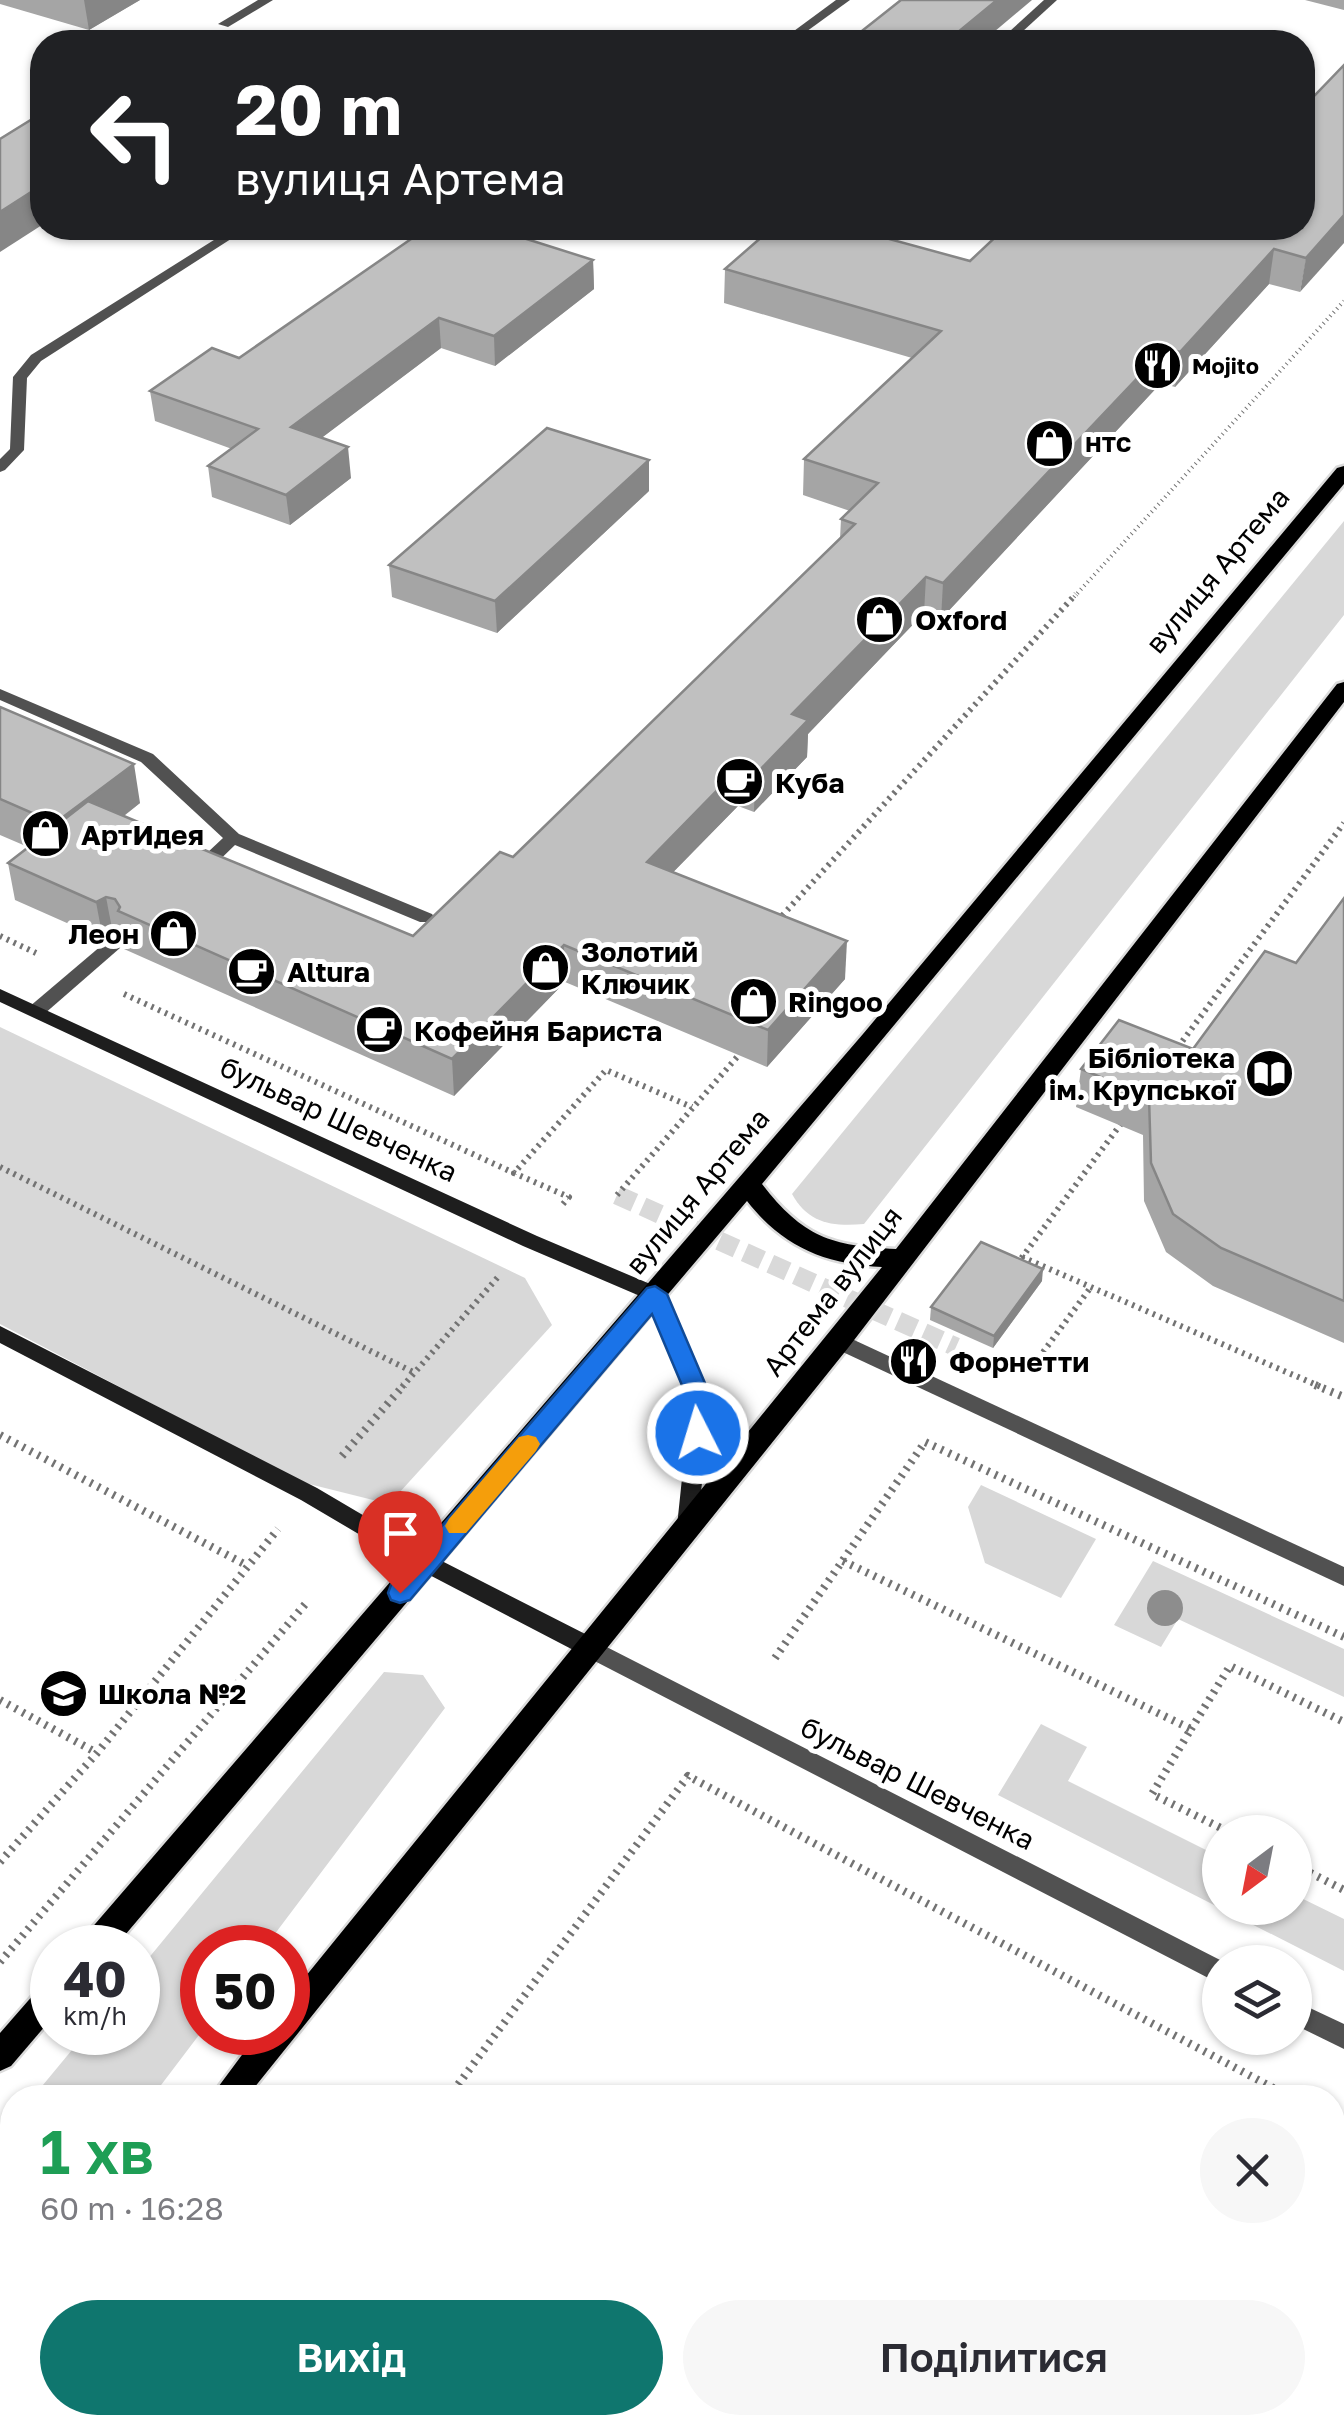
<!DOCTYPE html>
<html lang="uk">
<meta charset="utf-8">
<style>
:root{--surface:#fff;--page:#f7f7f7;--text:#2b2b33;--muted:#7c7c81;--accent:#0f766e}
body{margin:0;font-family:"Golos Text",sans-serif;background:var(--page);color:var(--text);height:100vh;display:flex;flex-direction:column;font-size:38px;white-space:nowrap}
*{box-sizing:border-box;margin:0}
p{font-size:32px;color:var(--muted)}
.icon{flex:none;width:55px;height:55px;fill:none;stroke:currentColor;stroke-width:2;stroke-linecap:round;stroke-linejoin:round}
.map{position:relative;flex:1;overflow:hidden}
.panel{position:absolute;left:0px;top:2085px;width:1345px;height:350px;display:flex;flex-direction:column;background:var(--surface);border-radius:40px 40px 0 0;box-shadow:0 2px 8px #0004}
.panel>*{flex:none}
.guide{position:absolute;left:30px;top:30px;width:1285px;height:210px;border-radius:40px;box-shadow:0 2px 8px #0004;background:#202124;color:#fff;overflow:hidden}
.needle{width:65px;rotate:212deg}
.buttons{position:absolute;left:1202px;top:1815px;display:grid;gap:20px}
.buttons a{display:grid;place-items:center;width:110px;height:110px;border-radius:50%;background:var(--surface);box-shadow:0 2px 8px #0004;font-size:50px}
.speed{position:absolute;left:30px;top:1925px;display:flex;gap:20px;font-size:50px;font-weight:700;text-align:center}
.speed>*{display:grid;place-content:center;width:130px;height:130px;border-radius:50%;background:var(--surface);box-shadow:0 2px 8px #0004;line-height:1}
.speed small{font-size:25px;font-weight:400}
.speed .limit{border:15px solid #d22;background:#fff;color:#111}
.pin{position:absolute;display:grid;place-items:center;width:85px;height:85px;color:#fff;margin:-102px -42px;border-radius:50% 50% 50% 0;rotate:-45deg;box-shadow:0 0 10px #0007}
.pin .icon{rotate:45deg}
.me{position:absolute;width:110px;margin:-55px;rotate:355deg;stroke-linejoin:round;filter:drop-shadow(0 0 8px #0008)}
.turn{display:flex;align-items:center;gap:35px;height:210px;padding:0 40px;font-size:45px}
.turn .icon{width:130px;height:130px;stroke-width:2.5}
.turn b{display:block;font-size:70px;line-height:85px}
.round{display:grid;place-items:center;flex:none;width:105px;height:105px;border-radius:52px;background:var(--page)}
.head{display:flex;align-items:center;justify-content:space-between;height:170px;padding:0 40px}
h1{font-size:60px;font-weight:600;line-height:75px;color:#1e9e55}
.button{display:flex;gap:20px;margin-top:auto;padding:20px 40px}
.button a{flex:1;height:115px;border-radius:60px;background:var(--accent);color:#fff;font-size:40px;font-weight:600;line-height:115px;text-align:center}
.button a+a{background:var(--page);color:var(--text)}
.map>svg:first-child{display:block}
.green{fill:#d8d8d8}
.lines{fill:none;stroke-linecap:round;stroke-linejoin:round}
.street-tunnel{stroke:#d9d9d9;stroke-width:19;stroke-dasharray:19 9;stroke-linecap:butt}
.primary-casing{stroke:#dbdbdb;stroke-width:5}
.path-far2{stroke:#737373;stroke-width:4;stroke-dasharray:1 4;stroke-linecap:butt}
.path-far1{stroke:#737373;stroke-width:6;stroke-dasharray:2.5 5;stroke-linecap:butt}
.path{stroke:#737373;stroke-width:8;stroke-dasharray:2.5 6;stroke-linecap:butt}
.lane{fill:#515151;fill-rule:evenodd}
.street{fill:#515151;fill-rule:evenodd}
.secondary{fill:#1e1e1e;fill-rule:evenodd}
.primary{fill:#000;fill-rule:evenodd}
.tree{fill:#8d8d8d}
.wall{fill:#a5a5a5}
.shaded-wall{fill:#868686}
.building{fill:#c0c0c0;stroke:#868686;stroke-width:2.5}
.route{fill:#1a73e8;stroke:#114b97;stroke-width:2.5}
.slow{fill:#f59e0b}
.labels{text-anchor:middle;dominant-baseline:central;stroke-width:10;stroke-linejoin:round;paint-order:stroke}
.far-poi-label{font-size:22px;font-weight:bold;fill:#000;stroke:#fff;text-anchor:start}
.street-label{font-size:28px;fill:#000;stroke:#fff}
.poi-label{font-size:28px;font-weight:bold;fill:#000;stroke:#fff;text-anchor:start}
</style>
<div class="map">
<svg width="1344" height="2435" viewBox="0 0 1344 2435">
<rect width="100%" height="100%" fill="#fff"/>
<g class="green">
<path d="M1344 521V615L864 1224C832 1227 808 1223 792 1194Z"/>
<polygon points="0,1027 525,1278 552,1325 389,1504 301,1482 0,1324"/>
<polygon points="981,1485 1096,1539 1061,1598 985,1563 968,1507"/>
<polygon points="1153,1561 1344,1649 1344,1697 1178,1619 1161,1647 1114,1625"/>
<polygon points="384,1672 423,1675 445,1708 265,1947 202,1948 202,2031 152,2097 33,2097 86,2033 138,2032 138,1971"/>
<polygon points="1041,1724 1087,1747 1068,1781 1220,1857 1220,1908 1295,1908 1295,1895 1344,1919 1344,1971 998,1795"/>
<polygon points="12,2122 12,2293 0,2311 0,2137"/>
</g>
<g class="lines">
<polyline class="street-tunnel" points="617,1195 956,1347"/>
<defs>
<g id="primary">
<path d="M1344 466V484L762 1184C803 1237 831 1246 896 1249L1337 684 1344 682V702L848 1348 246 2098H210L259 2032H288V1998L882 1267C825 1264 783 1247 747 1201L114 1948H79L83 1938 863 1034 1337 468Z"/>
<polygon points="52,1982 52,2018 11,2066 0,2071 0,2033 41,1986"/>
<polygon points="12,2358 12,2409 0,2414 0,2363"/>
</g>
</defs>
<use href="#primary" class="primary-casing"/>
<polyline class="path-far2" points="1074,597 1344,301"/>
<g class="path-far1">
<polyline points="784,919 780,918 1076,594"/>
<polyline points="0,936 36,953"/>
<polyline points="124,994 514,1173"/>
<polyline points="1178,1047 1344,823"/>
<polyline points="0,1167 413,1372"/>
<polyline points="617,1195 744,1049"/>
<polyline points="563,1204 569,1197 514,1173 606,1070 692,1107"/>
<polyline points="1022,1257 1321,1387"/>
<polyline points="1017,1264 1123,1121"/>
<polyline points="994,1359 1038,1359 1091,1287"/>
<polyline points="402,1387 498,1277"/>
</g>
<g class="path">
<polyline points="1315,1385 1344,1397"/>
<polyline points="0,1435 246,1565"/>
<polyline points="342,1456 404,1385"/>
<polyline points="843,1561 1191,1729 1152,1794 1229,1832"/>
<polyline points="775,1658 925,1442 1344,1637"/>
<polyline points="0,1700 97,1753"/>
<polyline points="1191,1729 1230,1666 1344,1722"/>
<polyline points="0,1862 97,1753 278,1529"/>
<polyline points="1295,1865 1344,1890"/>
<polyline points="0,1962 307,1602"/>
<polyline points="448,2098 688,1776 1292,2098"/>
<polyline points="1332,2119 1344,2125"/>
<polyline points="219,2435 227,2422"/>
</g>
<g class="lane">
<polygon points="258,0 273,0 228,27 218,24"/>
<polygon points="836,0 850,0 792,42 779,42"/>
<polygon points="1044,0 1057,0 1011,42 998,42"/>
<polygon points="233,228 248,228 41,361 27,378 24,450 5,470 0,472 0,459 10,449 13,377 31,355"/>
<polygon points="0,689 153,754 239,834 432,914 435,918 432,922 420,922 235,845 203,876 191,876 188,872 191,868 223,838 141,762 0,700"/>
<polygon points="114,938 120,940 123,944 120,948 43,1015 29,1015 27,1011 29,1007 108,940"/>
<polygon points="301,2422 329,2422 332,2435 304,2435"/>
</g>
<g class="street">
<polygon points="839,1333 1344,1567 1344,1586 832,1347 829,1341 832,1335"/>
<polygon points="589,1638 1224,1962 1220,1962 1220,1984 581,1654 578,1647 581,1640"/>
<polygon points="1295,2001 1344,2024 1344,2049 1295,2025"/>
</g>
<g class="secondary">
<polygon points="0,989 537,1236 662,1289 712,1402 696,1532 688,1535 680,1532 677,1526 690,1402 647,1299 523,1246 0,1002"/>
<polygon points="0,1326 317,1488 434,1557 597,1640 600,1647 597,1654 589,1656 581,1654 418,1569 301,1500 0,1343"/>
</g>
<use href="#primary" class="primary"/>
</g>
<circle class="tree" cx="1165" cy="1608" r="18"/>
<g class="wall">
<polygon points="0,0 140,0 89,30 0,4"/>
<polygon points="1305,0 1344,0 1344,10"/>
<polygon points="1344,65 1300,292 1269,284 1175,387 1161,383 941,619 924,613 808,734 807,757 754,812 738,806 673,872 845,979 767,1067 565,982 454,1096 124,949 121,936 113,934 103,939 15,900 8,863 28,847 0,835 0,707 140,803 124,816 174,837 175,846 178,849 413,936 513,857 840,539 841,519 850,511 803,495 804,459 912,358 724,303 725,269 759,239 749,228 849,228 970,261 1315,95"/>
<polygon points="593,260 594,289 495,366 441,348 321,438 351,478 290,525 212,497 208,466 232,449 155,421 150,391 239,358"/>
<polygon points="649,491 497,633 392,597 389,565"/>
<polygon points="1344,898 1344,1343 1213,1286 1166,1252 1144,1201 1143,1135 1076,1107 1081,1069 1193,1049 1296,963"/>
<polygon points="1042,1281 993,1348 930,1320 931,1307"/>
</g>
<g class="shaded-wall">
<polygon points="84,0 140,0 89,30"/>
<polygon points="997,0 1032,0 982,42 946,42"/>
<polygon points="42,185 42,225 0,252 0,212"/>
<polygon points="1344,215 1344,243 1300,292 1306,258"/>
<polygon points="1274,249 1269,284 1175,387 1180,352"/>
<polygon points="593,260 594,289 495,366 494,336"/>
<polygon points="439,318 441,348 295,458 291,427"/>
<polygon points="1166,348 1161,383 941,619 943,583"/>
<polygon points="348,447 351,478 290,525 286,495"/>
<polygon points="649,460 649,491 497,633 495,601"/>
<polygon points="926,577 924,613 808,734 807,757 754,812 755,775 792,714"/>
<polygon points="134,764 140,803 63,863 55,823"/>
<polygon points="738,769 738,806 647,899 647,862"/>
<polygon points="106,897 113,934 103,939 96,902"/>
<polygon points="847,941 845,979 767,1067 768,1030"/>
<polygon points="564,945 565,982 454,1096 452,1059"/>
<polygon points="1043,1269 1042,1281 993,1348 994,1336"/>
</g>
<g class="building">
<polygon points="901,0 997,0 946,42 848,42"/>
<polygon points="1344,65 1344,215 1306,258 1274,249 1180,352 1166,348 943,583 926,577 792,714 808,720 755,775 738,769 647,862 847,941 768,1030 564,945 452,1059 118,911 120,907 115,899 106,897 96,902 8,863 88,801 174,837 172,843 178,849 195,846 413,936 500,852 513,857 855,524 841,519 878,483 804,459 941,331 725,269 772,228 849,228 970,261 1005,228 1302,228 1302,92 1315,95"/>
<polygon points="42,113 42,185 0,212 0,139"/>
<polygon points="427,228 492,228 593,260 494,336 439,318 291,427 348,447 286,495 208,466 258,429 150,391 212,348 239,358"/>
<polygon points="547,428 649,460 495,601 389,565"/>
<polygon points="0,707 134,764 55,823 0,799"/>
<polygon points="1344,898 1344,1301 1221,1248 1173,1214 1151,1163 1149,1097 1081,1069 1119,1020 1193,1049 1265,951 1296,963"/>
<polygon points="981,1242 1043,1269 994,1336 931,1307"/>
<polygon points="1344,2220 1344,2435 1184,2435 1187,2422 1332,2422 1332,2225"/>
</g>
<polygon class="route" points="655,1286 667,1294 713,1402 707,1440 689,1440 686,1433 689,1402 652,1314 410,1600 400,1603 391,1600 388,1593 391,1585 647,1288"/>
<polygon class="slow" points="528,1435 536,1437 540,1444 536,1451 466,1533 449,1533 445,1526 449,1519 519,1437"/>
<defs>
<symbol id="restaurant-disc" viewBox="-11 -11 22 22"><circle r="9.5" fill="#000" stroke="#fff"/><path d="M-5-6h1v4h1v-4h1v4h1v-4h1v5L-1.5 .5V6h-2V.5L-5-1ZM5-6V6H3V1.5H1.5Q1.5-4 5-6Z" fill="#fff"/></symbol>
<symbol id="shop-disc" viewBox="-11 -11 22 22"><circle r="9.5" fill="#000" stroke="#fff"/><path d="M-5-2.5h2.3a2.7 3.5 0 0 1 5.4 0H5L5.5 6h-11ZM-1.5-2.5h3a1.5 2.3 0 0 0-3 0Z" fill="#fff"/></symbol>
<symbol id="cafe-disc" viewBox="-11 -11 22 22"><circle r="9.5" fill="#000" stroke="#fff"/><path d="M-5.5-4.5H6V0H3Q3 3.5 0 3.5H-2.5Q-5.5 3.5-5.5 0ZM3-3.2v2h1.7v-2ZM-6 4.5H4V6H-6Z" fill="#fff"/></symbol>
<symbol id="library-disc" viewBox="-11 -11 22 22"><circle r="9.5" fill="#000" stroke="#fff"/><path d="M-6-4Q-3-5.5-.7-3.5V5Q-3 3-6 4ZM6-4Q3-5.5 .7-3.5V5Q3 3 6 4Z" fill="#fff"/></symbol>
<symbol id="school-disc" viewBox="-11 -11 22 22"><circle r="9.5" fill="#000" stroke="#fff"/><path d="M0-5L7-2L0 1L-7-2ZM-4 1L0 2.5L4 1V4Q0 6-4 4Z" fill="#fff"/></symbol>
</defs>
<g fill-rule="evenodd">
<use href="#restaurant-disc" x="1130" y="338" width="55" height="55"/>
<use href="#shop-disc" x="1022" y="416" width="55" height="55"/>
<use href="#shop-disc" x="852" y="592" width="55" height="55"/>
<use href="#cafe-disc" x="712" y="754" width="55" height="55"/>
<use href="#shop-disc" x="18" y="806" width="55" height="55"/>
<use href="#shop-disc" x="146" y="906" width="55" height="55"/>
<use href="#shop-disc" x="518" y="940" width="55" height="55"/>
<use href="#cafe-disc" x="224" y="944" width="55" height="55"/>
<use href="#shop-disc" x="726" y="974" width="55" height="55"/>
<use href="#cafe-disc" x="352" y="1002" width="55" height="55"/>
<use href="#library-disc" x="1242" y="1046" width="55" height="55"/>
<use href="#restaurant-disc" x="886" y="1334" width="55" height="55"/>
<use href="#school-disc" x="36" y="1666" width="55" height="55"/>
</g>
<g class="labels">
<g class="far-poi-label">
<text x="1192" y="365">Mojito</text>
<text x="1085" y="443">HTC</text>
</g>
<g class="street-label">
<text transform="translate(1217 570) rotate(-50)">вулиця Артема</text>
<text transform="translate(339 1119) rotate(25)">бульвар Шевченка</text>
<text transform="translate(697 1191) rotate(-50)">вулиця Артема</text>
<text transform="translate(832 1291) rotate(-52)">Артема вулиця</text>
<text transform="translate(918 1783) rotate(27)">бульвар Шевченка</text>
</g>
<g class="poi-label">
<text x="915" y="619">Oxford</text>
<text x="775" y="782">Куба</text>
<text x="81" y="834">АртИдея</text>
<text x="139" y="933" text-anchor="end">Леон</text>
<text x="581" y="951">Золотий<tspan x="581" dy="32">Ключик</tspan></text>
<text x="287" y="971">Altura</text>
<text x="788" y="1001">Ringoo</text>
<text x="414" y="1030">Кофейня Бариста</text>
<text x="1235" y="1057" text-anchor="end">Бібліотека<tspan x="1235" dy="32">ім. Крупської</tspan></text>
<text x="949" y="1361">Форнетти</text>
<text x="98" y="1693">Школа №2</text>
</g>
</g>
</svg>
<div class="buttons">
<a><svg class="needle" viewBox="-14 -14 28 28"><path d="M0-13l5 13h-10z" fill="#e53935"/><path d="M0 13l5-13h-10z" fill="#7c7c81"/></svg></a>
<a><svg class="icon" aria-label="layers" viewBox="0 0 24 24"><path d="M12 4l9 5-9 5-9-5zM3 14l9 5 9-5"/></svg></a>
</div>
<div class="speed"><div>40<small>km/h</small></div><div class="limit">50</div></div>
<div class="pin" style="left:400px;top:1593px;background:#d93025"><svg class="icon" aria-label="arrive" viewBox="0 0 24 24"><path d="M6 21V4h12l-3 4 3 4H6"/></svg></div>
<svg class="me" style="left:698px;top:1433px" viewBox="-20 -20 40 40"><circle r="17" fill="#1a73e8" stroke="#fff" stroke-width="3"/><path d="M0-11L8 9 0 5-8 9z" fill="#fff"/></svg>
<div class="guide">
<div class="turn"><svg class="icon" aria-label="left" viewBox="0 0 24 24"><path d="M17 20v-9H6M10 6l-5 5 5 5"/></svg><div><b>20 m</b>вулиця Артема</div></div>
</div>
<section class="panel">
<div class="head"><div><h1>1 хв</h1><p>60 m · 16:28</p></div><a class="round"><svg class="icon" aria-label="close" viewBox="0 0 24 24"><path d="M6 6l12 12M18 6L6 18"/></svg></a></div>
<div class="button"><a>Вихід</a><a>Поділитися</a></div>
</section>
</div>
